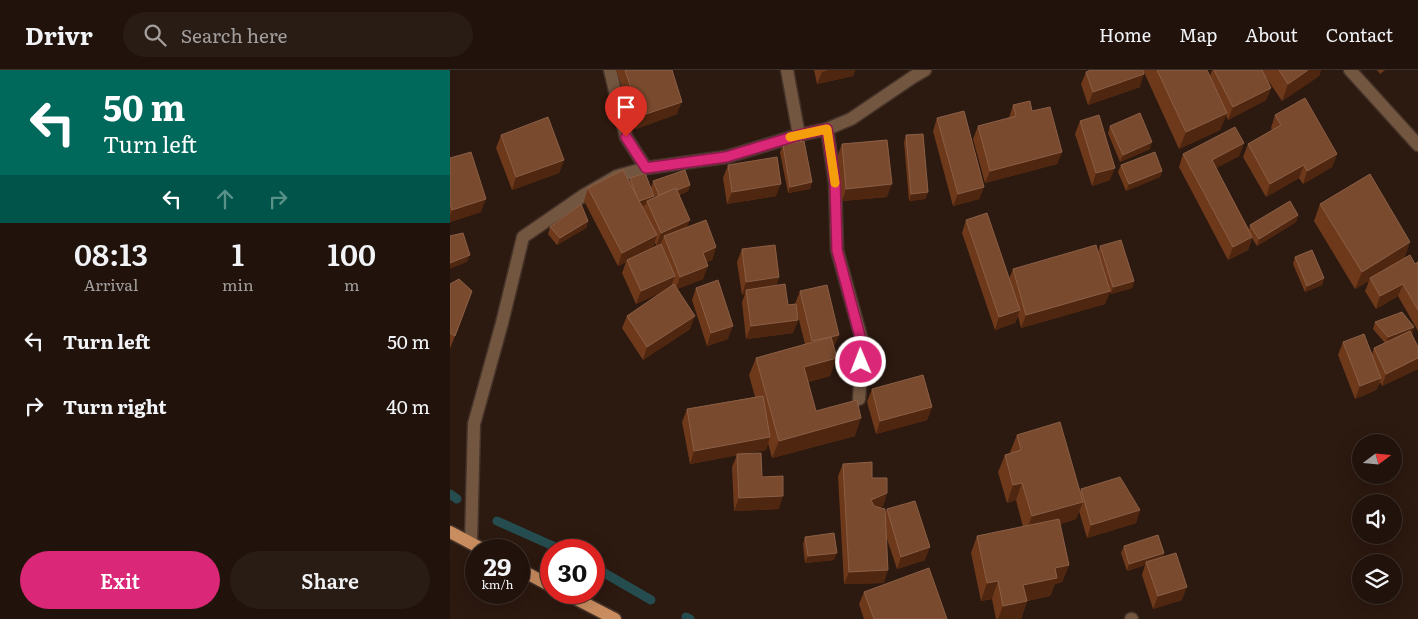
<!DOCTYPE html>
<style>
:root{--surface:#21130c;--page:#291c15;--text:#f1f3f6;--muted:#a29e9d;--line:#3e322d;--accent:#db2777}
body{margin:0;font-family:Literata,serif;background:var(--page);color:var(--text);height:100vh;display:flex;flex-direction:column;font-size:19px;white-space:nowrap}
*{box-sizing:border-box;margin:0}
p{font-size:16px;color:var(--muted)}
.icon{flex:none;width:28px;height:28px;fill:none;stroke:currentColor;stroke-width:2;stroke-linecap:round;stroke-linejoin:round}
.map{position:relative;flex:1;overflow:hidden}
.panel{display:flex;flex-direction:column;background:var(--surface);width:450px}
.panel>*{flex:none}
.hud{background:#00695c;color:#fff;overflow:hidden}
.needle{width:32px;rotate:74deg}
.fabs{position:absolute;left:902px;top:364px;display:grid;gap:10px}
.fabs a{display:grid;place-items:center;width:50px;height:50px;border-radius:50%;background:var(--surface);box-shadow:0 5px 20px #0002,0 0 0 1px var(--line);font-size:25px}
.speed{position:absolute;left:15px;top:469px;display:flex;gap:10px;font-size:25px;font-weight:700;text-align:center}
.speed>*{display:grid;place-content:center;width:65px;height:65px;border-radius:50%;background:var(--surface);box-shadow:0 5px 20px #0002,0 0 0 1px var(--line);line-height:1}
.speed small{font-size:12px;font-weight:400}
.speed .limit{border:8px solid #d22;background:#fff;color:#111}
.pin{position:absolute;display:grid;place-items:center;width:42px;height:42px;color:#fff;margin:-51px -21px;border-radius:50% 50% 50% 0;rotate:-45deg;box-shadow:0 0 5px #0007}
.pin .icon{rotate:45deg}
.me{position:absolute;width:55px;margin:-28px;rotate:359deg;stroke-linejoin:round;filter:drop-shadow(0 0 4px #0008)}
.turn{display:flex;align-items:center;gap:18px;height:105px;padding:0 20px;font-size:22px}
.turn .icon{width:65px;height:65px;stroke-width:2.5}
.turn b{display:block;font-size:35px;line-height:42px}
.lanes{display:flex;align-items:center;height:48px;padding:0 20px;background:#0003;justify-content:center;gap:25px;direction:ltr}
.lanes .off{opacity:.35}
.eta{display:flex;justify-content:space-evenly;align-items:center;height:85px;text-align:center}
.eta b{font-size:30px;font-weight:600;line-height:35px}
.action{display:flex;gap:10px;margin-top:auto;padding:10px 20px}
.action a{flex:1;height:58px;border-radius:30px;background:var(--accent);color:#fff;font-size:20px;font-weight:600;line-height:58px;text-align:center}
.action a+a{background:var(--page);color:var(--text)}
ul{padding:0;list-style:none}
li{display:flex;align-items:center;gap:15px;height:65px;padding:0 20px}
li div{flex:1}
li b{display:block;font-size:19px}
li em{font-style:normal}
header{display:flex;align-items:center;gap:30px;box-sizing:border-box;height:70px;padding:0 25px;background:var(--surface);border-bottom:1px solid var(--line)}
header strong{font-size:24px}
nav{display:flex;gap:28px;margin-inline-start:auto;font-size:18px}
.search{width:350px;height:45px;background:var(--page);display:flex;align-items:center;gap:12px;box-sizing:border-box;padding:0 18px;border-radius:28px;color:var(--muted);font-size:19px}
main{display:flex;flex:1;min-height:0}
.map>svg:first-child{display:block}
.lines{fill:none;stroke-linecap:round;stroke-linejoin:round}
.stream{stroke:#254d4f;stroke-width:9}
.service-casing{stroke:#45332a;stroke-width:15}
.minor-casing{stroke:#45332a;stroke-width:15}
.primary-casing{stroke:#45332a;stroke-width:15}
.service{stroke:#735640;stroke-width:12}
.minor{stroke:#735640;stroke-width:12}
.primary{stroke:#ca8d5f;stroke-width:12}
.wall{fill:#6e391b;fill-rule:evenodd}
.shaded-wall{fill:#4f260f}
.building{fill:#7a4a2e;stroke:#8a5f46}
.route-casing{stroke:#8e194d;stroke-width:12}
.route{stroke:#db2777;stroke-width:9}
.slow{stroke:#f59e0b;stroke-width:9}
</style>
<header>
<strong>Drivr</strong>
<div class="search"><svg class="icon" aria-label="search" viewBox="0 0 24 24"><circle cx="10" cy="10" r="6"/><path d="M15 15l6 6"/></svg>Search here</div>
<nav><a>Home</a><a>Map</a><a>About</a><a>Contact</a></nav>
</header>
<main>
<section class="panel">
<div class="hud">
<div class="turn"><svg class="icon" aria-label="left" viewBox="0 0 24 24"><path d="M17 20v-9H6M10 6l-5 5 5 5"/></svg><div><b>50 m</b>Turn left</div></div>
<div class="lanes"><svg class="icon" aria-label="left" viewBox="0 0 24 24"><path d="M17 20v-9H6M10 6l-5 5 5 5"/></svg><svg class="icon off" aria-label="ahead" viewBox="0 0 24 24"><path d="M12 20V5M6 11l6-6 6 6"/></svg><svg class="icon off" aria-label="right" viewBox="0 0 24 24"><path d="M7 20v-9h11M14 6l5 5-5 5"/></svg></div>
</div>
<div class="eta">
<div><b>08:13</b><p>Arrival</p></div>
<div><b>1</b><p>min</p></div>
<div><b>100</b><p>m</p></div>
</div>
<ul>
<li><svg class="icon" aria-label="left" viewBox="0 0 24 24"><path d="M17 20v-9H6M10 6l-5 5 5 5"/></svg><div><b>Turn left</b></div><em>50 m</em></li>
<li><svg class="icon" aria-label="right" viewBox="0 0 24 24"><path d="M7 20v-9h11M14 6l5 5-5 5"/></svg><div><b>Turn right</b></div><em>40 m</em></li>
</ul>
<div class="action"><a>Exit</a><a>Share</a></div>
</section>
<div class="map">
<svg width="968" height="549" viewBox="0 0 968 549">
<rect width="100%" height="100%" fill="#2c1910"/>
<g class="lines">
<g class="stream">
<polyline points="0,424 7,429"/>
<polyline points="47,451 112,480"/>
<polyline points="144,497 201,530"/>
<polyline points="236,547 240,549"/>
</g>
<defs>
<polyline id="service" points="681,549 682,549"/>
<g id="minor">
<polyline points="160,0 176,67 196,98"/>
<polyline points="337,0 349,65"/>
<polyline points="900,0 968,75"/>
<polyline points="377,59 385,113 387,180 413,274 409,329"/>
<polyline points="21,473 24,354 52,253 73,167 134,125 167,106 196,98 276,87 349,65 377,59 401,49 463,7 475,0"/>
</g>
<g id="primary">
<polyline points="0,462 34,480"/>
<polyline points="69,499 101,516"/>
<polyline points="113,522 165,549"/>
</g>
</defs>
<use href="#service" class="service-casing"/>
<use href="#minor" class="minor-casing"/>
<use href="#primary" class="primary-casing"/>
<use href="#service" class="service"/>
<use href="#minor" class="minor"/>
<use href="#primary" class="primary"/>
</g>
<g class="wall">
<polygon points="166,0 222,0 227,44 186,59"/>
<polygon points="364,0 405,0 403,6 367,14"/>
<polygon points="693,0 757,0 760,6 762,0 871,0 869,6 832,31 815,6 821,18 816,30 778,50 776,45 770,60 729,79"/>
<polygon points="927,0 935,0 930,4"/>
<polygon points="636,2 690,17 638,35 631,14"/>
<polygon points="563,35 582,41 612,82 607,94 535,113 523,69 528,56 559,48"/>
<polygon points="825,45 887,84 882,97 853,114 849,108 816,127 793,87 798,74 822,60 821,58"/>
<polygon points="487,48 534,117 529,129 503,136 483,61"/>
<polygon points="630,51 660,110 642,116 625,64"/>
<polygon points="660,56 700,79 670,92 658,63"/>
<polygon points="51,65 114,90 109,103 62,120 46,78"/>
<polygon points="456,65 478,122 475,129 459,131 454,72"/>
<polygon points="794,73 789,86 766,98 799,159 800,155 848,145 846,152 807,176 802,168 798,180 778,190 729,97 733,84"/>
<polygon points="392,74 437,127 392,131 387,87"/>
<polygon points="333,75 362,112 360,119 338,123 330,82"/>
<polygon points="0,88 31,142 0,152"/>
<polygon points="278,95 326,126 277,134 273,108"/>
<polygon points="671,95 712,101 710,107 676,121 668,102"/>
<path d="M180 108 203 128 205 127 201 118 203 111 240 115 238 121 229 125 237 157 266 177 262 190 257 192 253 209 227 219 240 259 193 290 172 258 177 246 210 223 186 234 172 203 176 192 168 196 134 131 138 118 179 111ZM205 172 206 176 211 173V175L203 178Z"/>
<polygon points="870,134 955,188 965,194 968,192 968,261 948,226 926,239 915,221 919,211 905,219 864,151"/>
<polygon points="516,150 559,209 563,199 648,182 650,176 684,211 682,218 661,224 660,221 655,234 571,258 568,246 565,253 545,260 512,163"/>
<polygon points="138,151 136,158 107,175 98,164 100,157"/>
<polygon points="292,179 329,207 326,216 338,235 345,234 350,221 384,278 380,306 358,312 366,341 405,366 322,388 318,373 316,380 291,384 312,407 329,439 284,441 282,397 287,385 240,394 232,352 237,339 305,327 299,305 306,288 355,274 346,238 348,250 343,263 296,269 292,232 295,224 292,225 287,192"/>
<polygon points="845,187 874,208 872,215 855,222 843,194"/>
<polygon points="0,214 22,221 0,279"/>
<polygon points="246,218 278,269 257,276 242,230"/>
<polygon points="925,252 964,257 962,264 968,277 968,299 932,316 930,312 926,320 905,329 888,285 893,272 922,284 924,278 935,273 923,259"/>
<polygon points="422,319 482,337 477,350 426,364 417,332"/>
<polygon points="567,365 630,422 631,419 690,440 686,453 637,468 629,441 626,449 610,454 619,495 612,512 605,514 600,526 577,531 571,549 546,549 542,529 531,531 521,483 527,466 573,457 566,430 557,433 548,402 555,385 561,383 560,382"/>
<polygon points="393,394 422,408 437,423 433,436 429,437 435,444 437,439 475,490 447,499 436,466 434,513 394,514 388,406"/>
<polygon points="355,467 384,490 355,493 353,474"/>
<polygon points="674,476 714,483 713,487 732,530 703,539 692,505 695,495 677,501 671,483"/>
<polygon points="414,522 497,549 414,549 409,534"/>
</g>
<g class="shaded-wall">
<polygon points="379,0 405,0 403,6 367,14 372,2"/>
<polygon points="858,0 871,0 869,6 832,31 838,14"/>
<polygon points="694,4 690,17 638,35 643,22"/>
<polygon points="821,18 816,30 778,50 783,37"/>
<polygon points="232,32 227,44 186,59 190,46"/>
<polygon points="777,43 770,60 729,79 736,62"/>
<polygon points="702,72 700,79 670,92 673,85"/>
<polygon points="794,73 789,86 757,103 762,90"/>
<polygon points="612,82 607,94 535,113 540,101"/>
<polygon points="887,84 882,97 853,114 857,101"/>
<polygon points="114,90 109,103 62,120 66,107"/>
<polygon points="854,95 849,108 816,127 820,114"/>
<polygon points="665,98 660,110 642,116 646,103"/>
<polygon points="712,101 710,107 676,121 679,114"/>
<polygon points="362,112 360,119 338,123 340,117"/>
<polygon points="331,114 326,126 277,134 282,122"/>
<polygon points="442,114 437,127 392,131 396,119"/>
<polygon points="240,115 238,121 207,133 209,126"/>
<polygon points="534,117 529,129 503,136 508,124"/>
<polygon points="478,122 475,129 459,131 461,124"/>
<polygon points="204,126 201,133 197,131 195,135 186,138 188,132"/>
<polygon points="36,129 31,142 0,152 0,146 2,140"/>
<polygon points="848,145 846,152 807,176 809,169"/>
<polygon points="240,150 235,162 214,166 211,173 206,176 211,163"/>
<polygon points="138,151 136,158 107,175 110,168"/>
<polygon points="207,165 203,178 177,190 176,192 168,196 172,183"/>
<polygon points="802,167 798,180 778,190 783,177"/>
<polygon points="960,172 954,190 920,208 919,211 905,219 912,202"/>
<polygon points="266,177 262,190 248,196 253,183"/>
<polygon points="20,185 17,192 0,199 0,193"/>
<polygon points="258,196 253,209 225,220 230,207"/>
<polygon points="225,206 220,219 186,234 191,221"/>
<polygon points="329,207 324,220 296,220 295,224 292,225 296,212"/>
<polygon points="874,208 872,215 855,222 857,216"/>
<polygon points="684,211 682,218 661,224 663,217"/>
<polygon points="953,214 948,226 926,239 930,226"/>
<polygon points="660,221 655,234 571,258 576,245"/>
<polygon points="570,240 565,253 545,260 549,247"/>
<polygon points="245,246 240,259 193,290 197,277"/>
<polygon points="348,250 343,263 296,269 301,256"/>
<polygon points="283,256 278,269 257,276 261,263"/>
<polygon points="964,257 962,264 936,274 938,267"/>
<polygon points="389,265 384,277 357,284 362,271"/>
<polygon points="387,288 380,306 348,314 354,297"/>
<polygon points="968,288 968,299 932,316 936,304"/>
<polygon points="931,308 926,320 905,329 910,316"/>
<polygon points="482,337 477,350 426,364 430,351"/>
<polygon points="411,348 405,366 322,388 329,371"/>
<polygon points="320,367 316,380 240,394 244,381"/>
<polygon points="572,413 566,430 557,433 563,415"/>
<polygon points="437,423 433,436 416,443 421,430"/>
<polygon points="333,426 329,439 284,441 289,428"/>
<polygon points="633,432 626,449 575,464 582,446"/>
<polygon points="690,440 686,453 637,468 641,455"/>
<polygon points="480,477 475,490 447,499 451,487"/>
<polygon points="387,483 384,490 355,493 358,486"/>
<polygon points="714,483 711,490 696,492 695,495 677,501 679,494"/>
<polygon points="619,495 612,512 605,514 600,526 567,533 573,515 605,498"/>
<polygon points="438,500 434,513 394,514 399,502"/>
<polygon points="548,511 542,529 531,531 537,513"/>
<polygon points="737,517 732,530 703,539 708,526"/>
<polygon points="577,531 571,549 548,549 553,536"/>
</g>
<g class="building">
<polygon points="175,0 222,0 232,32 190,46"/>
<polygon points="641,0 693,0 694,4 643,22 636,2"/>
<polygon points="707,0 757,0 777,43 736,62"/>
<polygon points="764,0 812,0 821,18 783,37"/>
<polygon points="829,0 858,0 838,14"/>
<polygon points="855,28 887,84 857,101 854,95 820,114 798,74 831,55 825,45"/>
<polygon points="580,31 582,41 600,37 612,82 540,101 528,56 566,46 563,35"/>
<polygon points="514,41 534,117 508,124 487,48"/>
<polygon points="690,43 702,72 673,85 660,56"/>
<polygon points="649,45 665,98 646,103 630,51"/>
<polygon points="98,47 114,90 66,107 51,65"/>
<polygon points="785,57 794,73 762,90 802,167 783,177 733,84"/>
<polygon points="473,64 478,122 461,124 456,65"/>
<polygon points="437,70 442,114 396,119 392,74"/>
<polygon points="354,71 362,112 340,117 333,75"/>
<polygon points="21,82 36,129 2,140 0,133 0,88"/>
<polygon points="705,82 712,101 679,114 671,95"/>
<polygon points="327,87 331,114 282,122 278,95"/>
<polygon points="173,100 207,165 172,183 138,118"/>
<polygon points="235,100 240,115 227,120 226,118 209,125 203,111"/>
<polygon points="195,103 204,126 189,131 186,124 180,108"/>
<polygon points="920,104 960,172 912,202 870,134"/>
<polygon points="226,118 240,150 211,163 197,131"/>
<polygon points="840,131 848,145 809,169 800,155"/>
<polygon points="131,134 138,151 110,168 100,157"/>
<polygon points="537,143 570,240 549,247 516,150"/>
<polygon points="256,150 266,177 253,183 258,196 230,207 214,166"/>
<polygon points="13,163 20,185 0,193 0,166"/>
<polygon points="671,170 684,211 663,217 650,176"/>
<polygon points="211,174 225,206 191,221 177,190"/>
<polygon points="325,175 329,207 296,212 292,179"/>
<polygon points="646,175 660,221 576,245 563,199"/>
<polygon points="862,180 874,208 857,216 845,187"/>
<polygon points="960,185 965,194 968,192 968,240 953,214 930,226 920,208"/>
<polygon points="9,209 22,221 5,266 0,263 0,214"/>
<polygon points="268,210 283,256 261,263 246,218"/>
<polygon points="224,214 245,246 197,277 177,246"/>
<polygon points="335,214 338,235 346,234 348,250 301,256 296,220"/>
<polygon points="377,215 389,265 362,271 350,221"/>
<polygon points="952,242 964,257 938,267 925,252"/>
<polygon points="960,261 968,277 968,288 936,304 924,278"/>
<polygon points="914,264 931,308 910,316 893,272"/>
<polygon points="381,267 387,288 354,297 366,341 407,330 411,348 329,371 306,288"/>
<polygon points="473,305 482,337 430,351 422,319"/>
<polygon points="313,326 320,367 244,381 237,339"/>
<polygon points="610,352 633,432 582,446 572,413 563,415 555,385 571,380 567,365"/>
<polygon points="311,383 312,407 333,406 333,426 289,428 287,384"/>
<polygon points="422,392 422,408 437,408 437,423 421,430 424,436 435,439 438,500 399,502 393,394"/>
<polygon points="670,407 690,440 641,455 631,419"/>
<polygon points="465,431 480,477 451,487 437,439"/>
<polygon points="609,449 619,495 605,498 607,508 573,515 577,531 553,536 548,511 537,513 527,466"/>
<polygon points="384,463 387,483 358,486 355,467"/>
<polygon points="708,465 714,483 679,494 674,476"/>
<polygon points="726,483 737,517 708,526 696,492"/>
<polygon points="479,498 497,549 424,549 414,522"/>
</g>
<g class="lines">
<defs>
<polyline id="route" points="176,67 196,98 276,87 349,65 377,59 385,112 387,180 412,274 411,292"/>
</defs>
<use href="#route" class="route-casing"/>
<use href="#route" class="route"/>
<polyline class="slow" points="340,67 377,59 385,113"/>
</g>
</svg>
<div class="fabs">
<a><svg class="needle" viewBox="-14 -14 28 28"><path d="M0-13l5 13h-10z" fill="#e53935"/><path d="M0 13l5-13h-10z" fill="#a29e9d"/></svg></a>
<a><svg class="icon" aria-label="sound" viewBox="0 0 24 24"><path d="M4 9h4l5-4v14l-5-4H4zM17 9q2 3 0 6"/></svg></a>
<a><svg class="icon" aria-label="layers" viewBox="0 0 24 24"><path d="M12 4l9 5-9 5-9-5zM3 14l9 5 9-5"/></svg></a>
</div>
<div class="speed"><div>29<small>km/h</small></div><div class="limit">30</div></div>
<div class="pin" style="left:176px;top:67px;background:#d93025"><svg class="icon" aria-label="arrive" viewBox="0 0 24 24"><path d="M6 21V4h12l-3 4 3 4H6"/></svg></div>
<svg class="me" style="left:411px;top:292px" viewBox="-20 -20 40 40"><circle r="17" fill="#db2777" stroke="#fff" stroke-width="3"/><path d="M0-11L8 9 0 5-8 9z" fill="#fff"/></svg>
</div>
</main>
